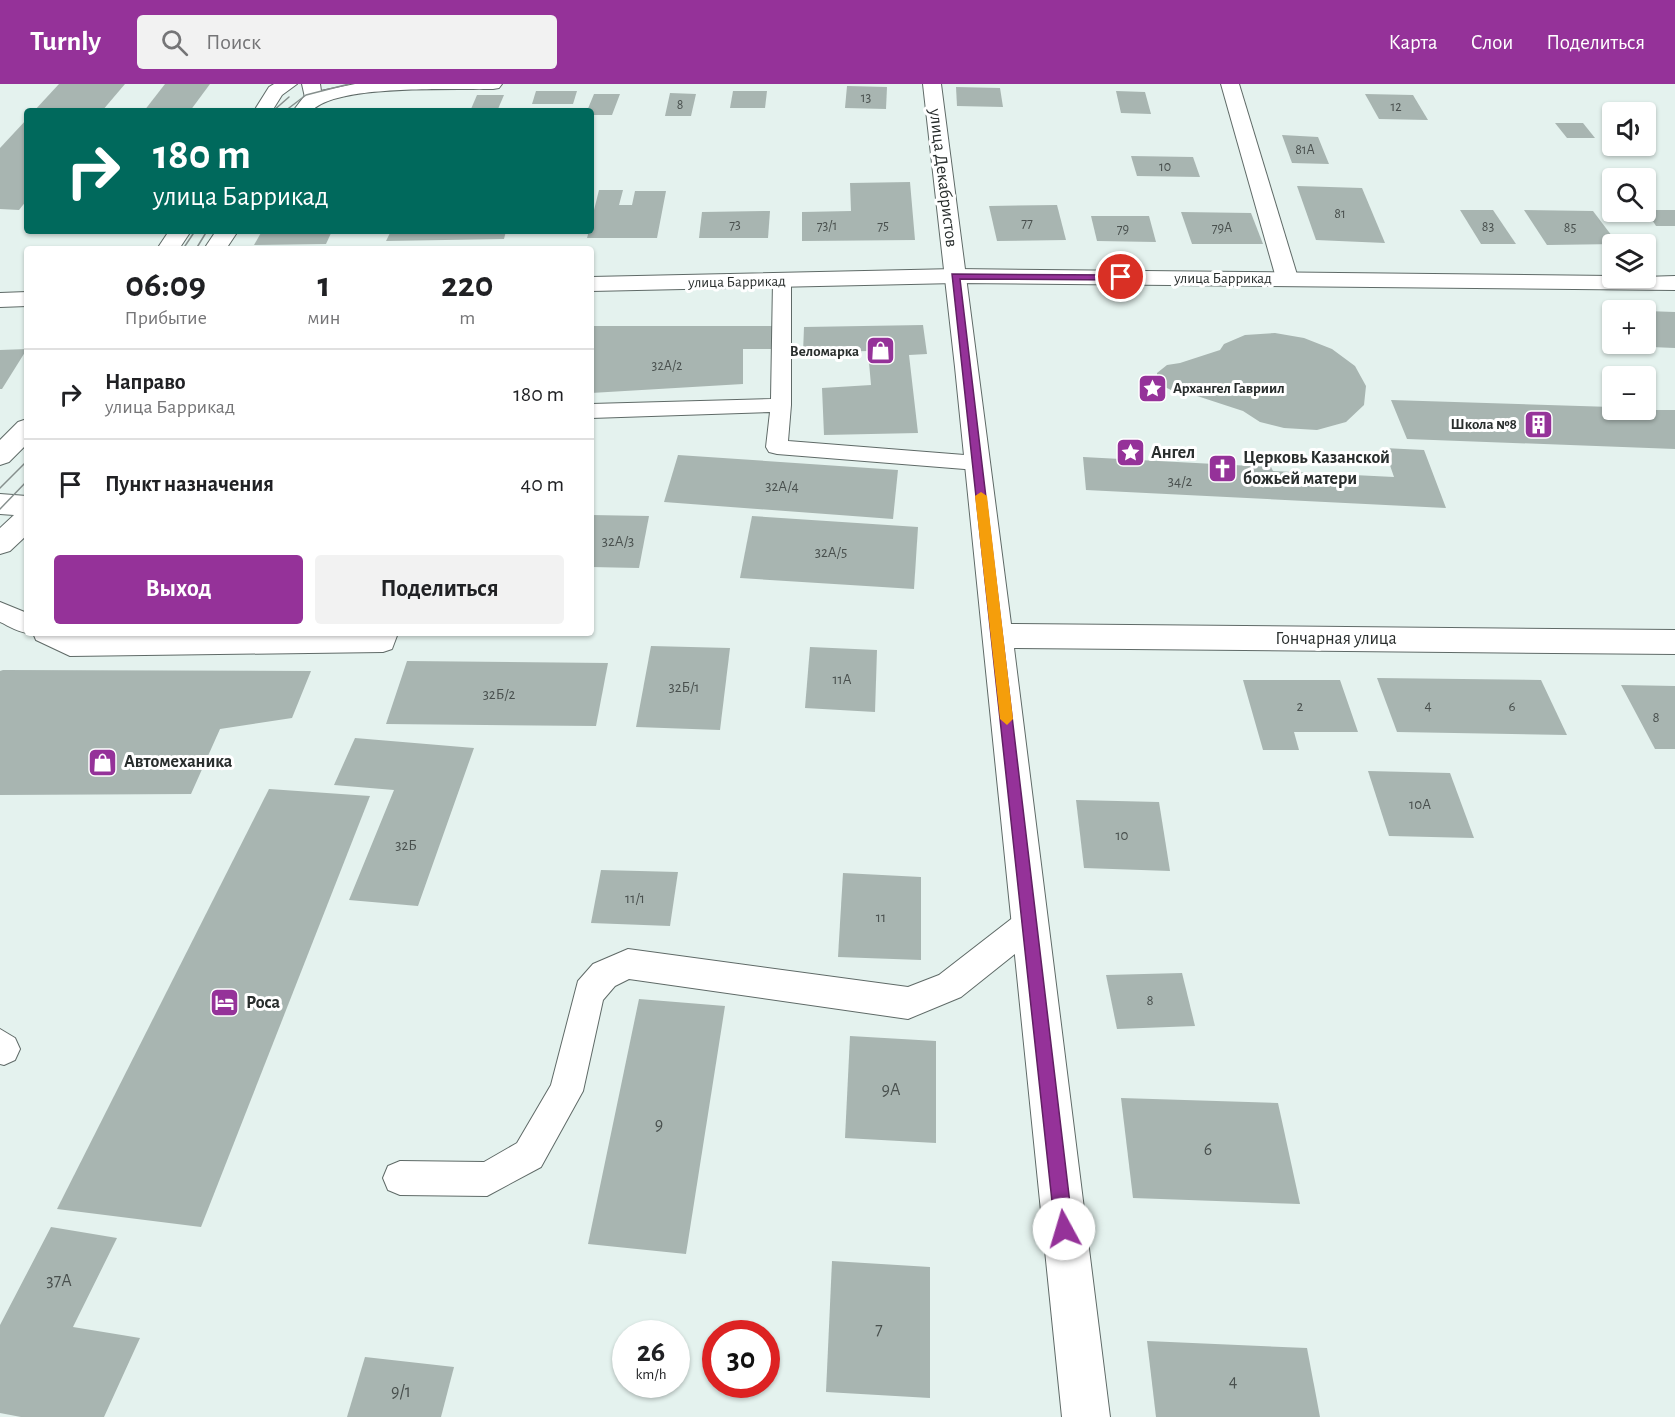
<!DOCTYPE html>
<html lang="ru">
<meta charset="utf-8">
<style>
:root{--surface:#fff;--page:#f2f2f2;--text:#202124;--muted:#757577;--line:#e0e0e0;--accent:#953299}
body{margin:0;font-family:"Alegreya Sans",sans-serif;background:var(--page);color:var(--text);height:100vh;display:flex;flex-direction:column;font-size:22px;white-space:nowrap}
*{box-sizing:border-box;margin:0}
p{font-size:20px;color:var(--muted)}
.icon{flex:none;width:33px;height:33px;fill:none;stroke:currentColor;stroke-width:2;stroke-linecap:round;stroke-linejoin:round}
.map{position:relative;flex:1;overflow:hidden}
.details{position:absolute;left:24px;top:162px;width:570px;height:390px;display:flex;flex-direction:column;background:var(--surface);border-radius:6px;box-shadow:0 2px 4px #0004}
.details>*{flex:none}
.hud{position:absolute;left:24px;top:24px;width:570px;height:126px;border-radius:6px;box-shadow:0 2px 4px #0004;background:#00695c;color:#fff;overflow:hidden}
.buttons{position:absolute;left:1602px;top:18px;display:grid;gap:12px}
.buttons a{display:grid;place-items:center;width:54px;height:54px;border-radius:6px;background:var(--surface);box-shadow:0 2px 4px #0004;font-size:30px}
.speed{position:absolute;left:612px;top:1236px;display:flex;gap:12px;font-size:30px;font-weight:700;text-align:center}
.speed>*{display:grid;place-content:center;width:78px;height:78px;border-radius:50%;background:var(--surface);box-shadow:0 2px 4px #0004;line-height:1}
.speed small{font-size:15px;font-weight:400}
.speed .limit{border:9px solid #d22;background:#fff;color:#111}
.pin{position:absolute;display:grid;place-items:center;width:51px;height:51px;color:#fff;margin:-26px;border:3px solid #fff;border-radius:50%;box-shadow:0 2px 6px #0007}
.me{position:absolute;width:66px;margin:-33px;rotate:354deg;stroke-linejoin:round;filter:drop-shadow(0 0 4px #0008)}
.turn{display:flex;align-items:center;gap:21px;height:126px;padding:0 30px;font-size:27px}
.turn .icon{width:78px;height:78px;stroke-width:2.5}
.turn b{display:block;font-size:42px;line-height:51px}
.eta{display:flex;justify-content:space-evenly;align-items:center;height:102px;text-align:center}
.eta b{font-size:36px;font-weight:600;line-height:42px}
.button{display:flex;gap:12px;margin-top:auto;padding:12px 30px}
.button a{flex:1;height:69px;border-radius:6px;background:var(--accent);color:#fff;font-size:24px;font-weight:600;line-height:69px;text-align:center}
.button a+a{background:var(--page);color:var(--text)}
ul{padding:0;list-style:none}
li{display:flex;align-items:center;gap:18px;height:90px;padding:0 30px;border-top:2px solid var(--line)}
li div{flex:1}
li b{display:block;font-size:22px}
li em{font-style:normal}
header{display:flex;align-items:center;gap:36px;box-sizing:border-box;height:84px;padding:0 30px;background:var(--accent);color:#fff}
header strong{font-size:28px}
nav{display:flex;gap:33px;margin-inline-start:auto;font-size:21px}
.search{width:420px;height:54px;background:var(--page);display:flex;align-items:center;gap:15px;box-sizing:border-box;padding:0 21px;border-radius:6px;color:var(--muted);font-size:22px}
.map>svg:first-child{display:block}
.building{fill:#a8b5b1}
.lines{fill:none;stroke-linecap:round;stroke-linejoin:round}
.lane-casing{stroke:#5f6a67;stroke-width:2}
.street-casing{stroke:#5f6a67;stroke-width:2}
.secondary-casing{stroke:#5f6a67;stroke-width:2}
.primary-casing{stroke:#5f6a67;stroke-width:2}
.lane{fill:#fff;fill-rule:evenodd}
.street{fill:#fff;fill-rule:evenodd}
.secondary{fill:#fff;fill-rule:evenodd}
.primary{fill:#fff;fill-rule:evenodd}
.tram{stroke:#868f8d;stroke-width:1.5}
.route{fill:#953299;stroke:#612063;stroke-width:1.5}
.slow{fill:#f59e0b}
.labels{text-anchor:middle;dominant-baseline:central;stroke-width:6;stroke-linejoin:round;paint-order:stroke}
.far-number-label{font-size:14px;fill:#49504e}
.far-street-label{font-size:15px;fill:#292e2d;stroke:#fff}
.far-poi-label{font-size:15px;font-weight:bold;fill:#292e2d;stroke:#fff;text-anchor:end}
.number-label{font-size:15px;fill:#49504e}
.street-label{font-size:18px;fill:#292e2d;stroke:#fff}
.poi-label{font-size:18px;font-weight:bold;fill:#292e2d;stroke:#fff;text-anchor:start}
.near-number-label{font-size:18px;fill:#49504e}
</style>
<header>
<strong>Turnly</strong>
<div class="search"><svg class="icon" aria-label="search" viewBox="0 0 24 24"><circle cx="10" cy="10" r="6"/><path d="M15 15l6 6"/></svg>Поиск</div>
<nav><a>Карта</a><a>Слои</a><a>Поделиться</a></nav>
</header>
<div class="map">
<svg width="1675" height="1333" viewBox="0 0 1675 1333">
<rect width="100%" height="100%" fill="#e4f2ee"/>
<g class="building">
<polygon points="59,0 125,0 102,27 34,27"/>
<polygon points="165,0 210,0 190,27 144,27"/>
<polygon points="847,2 887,3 886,25 845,24"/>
<polygon points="956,3 1000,4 1003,23 957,22"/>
<polygon points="536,7 577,7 573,20 532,20"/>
<polygon points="733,7 767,7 765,24 730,24"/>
<polygon points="1116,7 1145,8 1151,30 1121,29"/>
<polygon points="670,9 696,10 691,32 665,32"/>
<polygon points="594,10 620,10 612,31 591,31 591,27 587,27"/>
<polygon points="1365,10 1413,11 1428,36 1379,35"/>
<polygon points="477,11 504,11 498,25 471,25"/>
<polygon points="27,35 27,116 19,126 0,125 0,64"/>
<polygon points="1555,39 1583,39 1595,54 1567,54"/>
<polygon points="1282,51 1318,53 1329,80 1292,79"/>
<polygon points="1131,72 1193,73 1200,93 1137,92"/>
<polygon points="910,98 915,156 802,157 802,128 851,127 850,99"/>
<polygon points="1297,102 1362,104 1385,159 1316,156"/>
<polygon points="599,106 623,106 619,121 632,121 635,107 666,107 657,154 587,154 589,147 591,147 591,138"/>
<polygon points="1057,121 1066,156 997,157 989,122"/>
<polygon points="1460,126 1493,126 1516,160 1481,160"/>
<polygon points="1524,126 1593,127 1618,160 1547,161"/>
<polygon points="1646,126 1675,126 1675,142 1656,142"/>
<polygon points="770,127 768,154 699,154 702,128"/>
<polygon points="1181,128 1251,129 1263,160 1192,160"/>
<polygon points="1091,132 1149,132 1156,158 1097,157"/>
<polygon points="262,147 332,147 326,160 254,161"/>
<polygon points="391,147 506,147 504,155 386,157"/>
<polygon points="1646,227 1675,228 1675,264 1627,262 1626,260 1646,260"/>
<polygon points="923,241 927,270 909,271 918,349 824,351 822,304 871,301 868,267 803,269 804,243"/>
<polygon points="591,242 775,242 773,265 743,265 743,300 591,309"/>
<polygon points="1275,249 1304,254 1332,265 1355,282 1366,302 1364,321 1346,338 1317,346 1284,344 1260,338 1243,327 1191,310 1177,309 1161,301 1157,296 1157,289 1167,281 1180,279 1220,266 1224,260 1245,251"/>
<polygon points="27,265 2,305 0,305 0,266"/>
<polygon points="1391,316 1612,323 1612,326 1675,326 1675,365 1407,355"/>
<polygon points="1384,364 1424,366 1446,424 1086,406 1083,373 1271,383 1273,387 1394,393"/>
<polygon points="678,371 898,386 893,435 664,418"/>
<polygon points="591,431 649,432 639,484 591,483"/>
<polygon points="752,432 918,443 914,505 740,494"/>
<polygon points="126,549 336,549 334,553 124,552"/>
<polygon points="651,562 730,564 720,646 636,643"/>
<polygon points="810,563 877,566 875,628 805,624"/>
<polygon points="407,577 608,579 596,642 386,640"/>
<polygon points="0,587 3,586 311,587 292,634 220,645 191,710 0,711"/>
<polygon points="1377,594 1541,596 1567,651 1397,648"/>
<polygon points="1243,596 1340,596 1358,648 1294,648 1299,666 1263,666"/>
<polygon points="1621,601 1675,602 1675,665 1655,665"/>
<polygon points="355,654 474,664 418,822 349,816 394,706 334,701"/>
<polygon points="1368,687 1450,689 1474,754 1389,752"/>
<polygon points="269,705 370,712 201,1143 57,1125"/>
<polygon points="1076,716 1159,718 1170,787 1084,784"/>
<polygon points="601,786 678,788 670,842 591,839"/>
<polygon points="843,789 921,793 921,876 838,873"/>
<polygon points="1182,889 1195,942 1117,945 1106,891"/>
<polygon points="639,915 725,922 686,1170 588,1160"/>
<polygon points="850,952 936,957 936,1059 845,1054"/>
<polygon points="1121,1014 1278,1019 1300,1120 1133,1114"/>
<polygon points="51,1143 117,1154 73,1243 140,1254 104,1333 21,1333 0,1329 0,1241"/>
<polygon points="832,1177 930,1183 930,1314 826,1308"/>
<polygon points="1147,1257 1307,1264 1320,1333 1156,1333"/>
<polygon points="365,1273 454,1283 441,1333 347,1333"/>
</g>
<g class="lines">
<defs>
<g id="lane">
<polygon points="782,191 789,193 791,197 791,321 788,357 977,372 985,374 988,379 985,384 977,386 777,370 769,368 766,363 770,328 591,334 591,320 771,315 773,197 775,193"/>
<path d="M0 518 27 529V549H29C19 549 9 542 0 538Z"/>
<polygon points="33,549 67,549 73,552 398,549 392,565 383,568 70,572 36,556"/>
<polygon points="1030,825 1041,829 1045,839 1041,849 961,913 908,935 629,895 615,902 603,916 583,1007 541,1083 487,1112 400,1111 388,1106 383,1094 388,1082 400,1077 484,1078 517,1059 551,1001 578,897 593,880 628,865 908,903 939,891 1019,829"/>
<polygon points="0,945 15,954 20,965 15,976 4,981 0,980"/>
</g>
<g id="street">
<polygon points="302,0 320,0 322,14 320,18 306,18"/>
<polygon points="923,0 941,0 1011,540 1675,546 1675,570 1014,564 1110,1333 1062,1333 955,283"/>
<polygon points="1221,0 1239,0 1298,194 1295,199 1287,201 1279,199 1276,194"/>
</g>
<g id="secondary">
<polygon points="274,0 297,0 282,11 272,27 254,27 269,3"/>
<path d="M355 0H502L499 4 493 5C455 6 335 0 312 27H293L306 10Z"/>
<polygon points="169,147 191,147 179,165 157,165"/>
<polygon points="216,147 238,147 226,165 204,165"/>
<polygon points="27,335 27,360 9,378 0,381 0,356 18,338"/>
<polygon points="0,410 27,412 27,451 10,467 0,470 0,444 14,431 0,430"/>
</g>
<g id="primary">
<polygon points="956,185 1612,192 1612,194 1675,192 1675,206 956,199 591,207 591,193"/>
<polygon points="27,208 27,222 0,223 0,209"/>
</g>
</defs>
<use href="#lane" class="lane-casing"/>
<use href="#street" class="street-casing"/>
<use href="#secondary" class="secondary-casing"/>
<use href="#primary" class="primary-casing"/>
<use href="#lane" class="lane"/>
<use href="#street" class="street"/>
<use href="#secondary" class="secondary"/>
<use href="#primary" class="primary"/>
<g class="tram">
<polyline points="273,27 289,13"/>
<polyline points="285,27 306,11 349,0"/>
<polyline points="183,165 195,147"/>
<polyline points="196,165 207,147"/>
<polyline points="0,404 27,377"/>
<polyline points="0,425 27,397"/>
</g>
</g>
<polygon class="route" points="952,190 1121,191 1126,193 1121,196 960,195 1073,1145 1071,1151 1064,1154 1058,1151 1055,1145"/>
<polygon class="slow" points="981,408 987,412 1013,635 1007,641 1000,635 975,412"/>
<defs>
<symbol id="shop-square" viewBox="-11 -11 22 22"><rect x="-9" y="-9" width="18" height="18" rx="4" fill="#953299" stroke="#fff"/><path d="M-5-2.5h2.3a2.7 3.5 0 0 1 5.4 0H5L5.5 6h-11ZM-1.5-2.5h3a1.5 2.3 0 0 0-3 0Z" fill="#fff"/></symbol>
<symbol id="sight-square" viewBox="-11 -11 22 22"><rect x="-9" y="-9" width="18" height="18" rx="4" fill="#953299" stroke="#fff"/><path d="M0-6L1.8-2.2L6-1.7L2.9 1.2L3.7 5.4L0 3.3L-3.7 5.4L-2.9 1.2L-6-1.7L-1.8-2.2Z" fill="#fff"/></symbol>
<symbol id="building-square" viewBox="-11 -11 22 22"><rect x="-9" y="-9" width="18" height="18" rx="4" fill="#953299" stroke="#fff"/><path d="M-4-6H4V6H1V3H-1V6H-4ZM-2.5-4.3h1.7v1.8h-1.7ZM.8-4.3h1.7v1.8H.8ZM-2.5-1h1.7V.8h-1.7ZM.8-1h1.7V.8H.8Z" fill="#fff"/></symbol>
<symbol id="church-square" viewBox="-11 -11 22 22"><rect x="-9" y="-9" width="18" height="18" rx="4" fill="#953299" stroke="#fff"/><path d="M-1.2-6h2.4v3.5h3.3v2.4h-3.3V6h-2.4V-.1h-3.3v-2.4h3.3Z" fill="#fff"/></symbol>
<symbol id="hotel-square" viewBox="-11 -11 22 22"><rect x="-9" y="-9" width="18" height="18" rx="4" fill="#953299" stroke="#fff"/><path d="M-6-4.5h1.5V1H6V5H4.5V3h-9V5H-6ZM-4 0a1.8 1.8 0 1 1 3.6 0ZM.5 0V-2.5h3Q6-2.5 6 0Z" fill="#fff"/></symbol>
</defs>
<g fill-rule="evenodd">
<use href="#shop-square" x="864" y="250" width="33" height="33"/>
<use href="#sight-square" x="1136" y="288" width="33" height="33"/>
<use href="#building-square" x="1522" y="324" width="33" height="33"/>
<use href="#sight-square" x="1114" y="352" width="33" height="33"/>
<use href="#church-square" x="1206" y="368" width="33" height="33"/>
<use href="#shop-square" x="86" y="662" width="33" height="33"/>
<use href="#hotel-square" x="208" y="902" width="33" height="33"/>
</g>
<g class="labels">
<g class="far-number-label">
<text x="866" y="14">13</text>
<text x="680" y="21">8</text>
<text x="1396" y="23">12</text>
<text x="1305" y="66">81А</text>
<text x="1165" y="83">10</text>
<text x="1340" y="130">81</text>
<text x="1027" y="139">77</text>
<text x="735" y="141">73</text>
<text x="827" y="142">73/1</text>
<text x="883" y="142">75</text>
<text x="1488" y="143">83</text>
<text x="1222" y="144">79А</text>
<text x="1570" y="144">85</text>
<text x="1123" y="145">79</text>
<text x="667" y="282">32А/2</text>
</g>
<g class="far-street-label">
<text x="1223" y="194">улица Баррикад</text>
<text transform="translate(737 198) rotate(-1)">улица Баррикад</text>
</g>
<g class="far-poi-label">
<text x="859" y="267">Веломарка</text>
<text x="1173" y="304" text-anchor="start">Архангел Гавриил</text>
<text x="1517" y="340">Школа №8</text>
</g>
<g class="number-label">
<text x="1180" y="397">34/2</text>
<text x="782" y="402">32А/4</text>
<text x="618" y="457">32А/3</text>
<text x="831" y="468">32А/5</text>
<text x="842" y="595">11А</text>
<text x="684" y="603">32Б/1</text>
<text x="499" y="610">32Б/2</text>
<text x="1428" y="621">4</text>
<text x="1300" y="622">2</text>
<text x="1512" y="622">6</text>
<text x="1656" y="633">8</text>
<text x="1420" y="720">10А</text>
<text x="1122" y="751">10</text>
<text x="406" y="761">32Б</text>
<text x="635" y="814">11/1</text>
<text x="881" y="833">11</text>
<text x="1150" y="916">8</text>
</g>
<g class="street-label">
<text transform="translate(943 94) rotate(83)">улица Декабристов</text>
<text x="1336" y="555">Гончарная улица</text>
</g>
<g class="poi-label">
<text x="1151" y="369">Ангел</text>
<text x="1243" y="374">Церковь Казанской<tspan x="1243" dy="21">божьей матери</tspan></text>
<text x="124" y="678">Автомеханика</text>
<text x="246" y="919">Роса</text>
</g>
<g class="near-number-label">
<text x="891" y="1006">9А</text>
<text x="659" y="1041">9</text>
<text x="1208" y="1066">6</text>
<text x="59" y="1197">37А</text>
<text x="879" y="1246">7</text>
<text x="1233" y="1298">4</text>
<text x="401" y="1308">9/1</text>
</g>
</g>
</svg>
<div class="buttons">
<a><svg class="icon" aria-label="sound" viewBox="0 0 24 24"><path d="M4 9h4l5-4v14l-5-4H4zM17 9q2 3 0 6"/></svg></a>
<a><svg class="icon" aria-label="search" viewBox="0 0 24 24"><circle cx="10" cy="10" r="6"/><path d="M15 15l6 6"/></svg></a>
<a><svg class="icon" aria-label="layers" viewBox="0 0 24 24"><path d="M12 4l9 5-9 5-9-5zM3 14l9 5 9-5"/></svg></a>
<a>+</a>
<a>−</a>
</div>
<div class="speed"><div>26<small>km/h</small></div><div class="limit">30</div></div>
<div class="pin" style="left:1121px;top:193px;background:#d93025"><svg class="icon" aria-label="arrive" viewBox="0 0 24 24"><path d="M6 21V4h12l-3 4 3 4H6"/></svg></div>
<svg class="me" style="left:1064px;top:1145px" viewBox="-20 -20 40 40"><circle r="19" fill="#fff"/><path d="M0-13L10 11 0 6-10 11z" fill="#953299"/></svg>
<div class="hud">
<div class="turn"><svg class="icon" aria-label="right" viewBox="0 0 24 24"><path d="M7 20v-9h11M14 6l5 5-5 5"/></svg><div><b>180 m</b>улица Баррикад</div></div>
</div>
<section class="details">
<div class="eta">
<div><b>06:09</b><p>Прибытие</p></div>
<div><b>1</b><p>мин</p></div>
<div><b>220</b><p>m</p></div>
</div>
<ul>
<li><svg class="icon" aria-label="right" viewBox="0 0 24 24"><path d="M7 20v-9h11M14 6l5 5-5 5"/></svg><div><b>Направо</b><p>улица Баррикад</p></div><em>180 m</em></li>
<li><svg class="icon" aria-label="arrive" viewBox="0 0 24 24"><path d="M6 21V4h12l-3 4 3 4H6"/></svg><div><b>Пункт назначения</b></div><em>40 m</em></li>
</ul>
<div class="button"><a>Выход</a><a>Поделиться</a></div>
</section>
</div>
